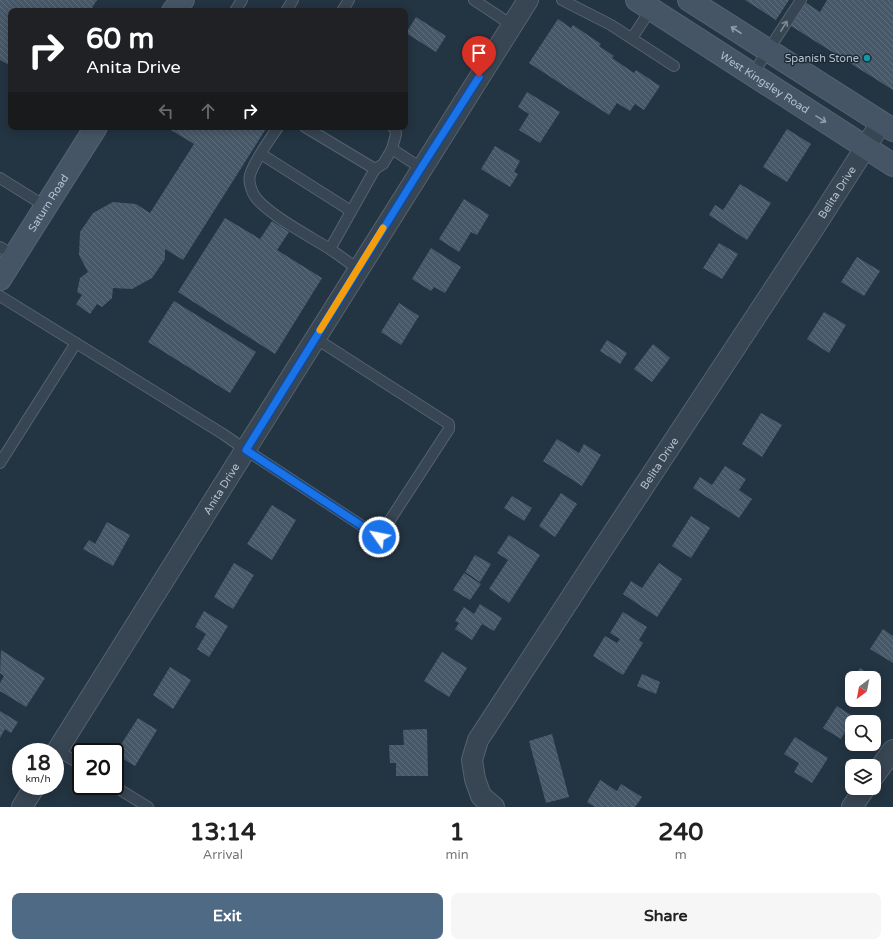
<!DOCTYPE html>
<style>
:root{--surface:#fff;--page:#f6f6f6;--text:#222;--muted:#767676;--accent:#4f6a85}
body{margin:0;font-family:"Varela Round",sans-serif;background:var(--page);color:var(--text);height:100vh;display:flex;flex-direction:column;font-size:15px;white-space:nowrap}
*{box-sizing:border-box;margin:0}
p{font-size:13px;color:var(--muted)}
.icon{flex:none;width:22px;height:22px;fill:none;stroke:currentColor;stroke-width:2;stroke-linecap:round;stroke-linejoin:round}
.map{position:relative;height:807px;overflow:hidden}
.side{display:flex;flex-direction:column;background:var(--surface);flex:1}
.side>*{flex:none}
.guide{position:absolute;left:8px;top:8px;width:400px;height:122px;border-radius:8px;box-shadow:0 2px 10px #0003;background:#202124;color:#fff;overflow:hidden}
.needle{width:26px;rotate:212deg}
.fabs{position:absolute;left:845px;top:671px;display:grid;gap:8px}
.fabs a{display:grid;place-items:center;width:36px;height:36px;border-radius:8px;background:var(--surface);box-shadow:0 2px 10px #0003;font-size:20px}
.speed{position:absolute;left:12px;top:743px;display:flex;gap:8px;font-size:20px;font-weight:700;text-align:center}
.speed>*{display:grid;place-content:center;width:52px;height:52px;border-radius:50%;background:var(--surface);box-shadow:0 2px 10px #0003;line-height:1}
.speed small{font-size:10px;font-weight:400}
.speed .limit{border:2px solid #111;border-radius:6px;background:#fff;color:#111}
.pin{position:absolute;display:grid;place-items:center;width:34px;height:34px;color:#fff;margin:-41px -17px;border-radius:50% 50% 50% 0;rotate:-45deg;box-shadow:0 0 4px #0007}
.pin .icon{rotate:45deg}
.me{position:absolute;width:44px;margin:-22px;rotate:303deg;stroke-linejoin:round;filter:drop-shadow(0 0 3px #0008)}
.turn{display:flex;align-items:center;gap:14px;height:84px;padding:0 12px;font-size:18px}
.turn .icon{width:52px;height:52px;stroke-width:2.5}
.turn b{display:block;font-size:28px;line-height:34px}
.lanes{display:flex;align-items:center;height:38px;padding:0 12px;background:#0003;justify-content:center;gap:20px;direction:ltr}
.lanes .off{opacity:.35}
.eta{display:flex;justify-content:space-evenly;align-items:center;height:68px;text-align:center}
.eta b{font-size:24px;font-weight:700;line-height:28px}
.action{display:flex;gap:8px;margin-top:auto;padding:8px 12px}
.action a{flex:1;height:46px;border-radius:8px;background:var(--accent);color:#fff;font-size:16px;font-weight:700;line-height:46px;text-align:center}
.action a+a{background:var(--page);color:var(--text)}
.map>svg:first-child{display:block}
.building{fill:url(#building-back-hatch)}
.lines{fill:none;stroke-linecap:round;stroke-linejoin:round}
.lane-casing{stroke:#56636f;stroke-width:12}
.street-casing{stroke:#56636f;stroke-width:22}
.secondary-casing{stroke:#56636f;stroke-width:24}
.lane{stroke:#384552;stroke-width:10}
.street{stroke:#384552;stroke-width:20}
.secondary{stroke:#455565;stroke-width:22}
.oneway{stroke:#7c8995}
.oneway2{stroke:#8d9ba8}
.route-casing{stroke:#114b97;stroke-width:10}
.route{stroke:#1a73e8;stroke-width:7}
.slow{stroke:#f59e0b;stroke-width:7}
.culture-dot{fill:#0f9aa8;stroke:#1c2a37;stroke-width:1.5}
.labels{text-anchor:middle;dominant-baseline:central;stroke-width:3;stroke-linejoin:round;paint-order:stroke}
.poi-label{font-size:11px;fill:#b4c0cc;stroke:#1c2a37;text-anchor:end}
.street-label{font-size:11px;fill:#b4c0cc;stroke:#1c2a37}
</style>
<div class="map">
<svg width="893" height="807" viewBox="0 0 893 807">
<defs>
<pattern id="building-back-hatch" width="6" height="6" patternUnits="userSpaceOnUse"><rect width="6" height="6" fill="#475869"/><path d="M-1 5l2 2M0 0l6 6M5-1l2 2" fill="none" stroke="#5f6e7d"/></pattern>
</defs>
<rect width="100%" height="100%" fill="#233442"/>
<g class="building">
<polygon points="0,0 97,0 90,11 11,11 11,66 0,60"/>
<polygon points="745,0 789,0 776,20"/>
<polygon points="827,0 893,0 893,90 791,26 805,2 820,12"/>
<polygon points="416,17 446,36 436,52 406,33"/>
<polygon points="558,19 571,28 573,25 601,44 599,46 614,56 612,58 634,73 636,70 660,86 644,110 635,104 630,111 617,103 609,115 529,63"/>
<polygon points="527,92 560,112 540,143 519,130 529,114 518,107"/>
<polygon points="166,127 267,127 183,260 165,249 165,259 152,278 132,289 113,288 112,298 102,307 97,304 90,314 76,304 82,295 77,292 80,278 88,272 79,255 80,232 93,213 113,202 136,204 150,213 194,144"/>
<polygon points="787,129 811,144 787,182 763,167"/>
<polygon points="495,146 520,161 514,172 518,174 510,187 481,169"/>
<polygon points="740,184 771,203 747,240 709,215 715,205 723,210"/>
<polygon points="464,199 489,215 477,235 471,232 459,252 439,239"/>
<polygon points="225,218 260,239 272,221 289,232 277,250 322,278 275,354 178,292"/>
<polygon points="719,243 738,254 722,279 703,268"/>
<polygon points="431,248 461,267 445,293 434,287 431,291 412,279"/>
<polygon points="857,257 880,271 864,296 841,282"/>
<polygon points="174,301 256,352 230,393 148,342"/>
<polygon points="399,303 419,316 401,345 381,332"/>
<polygon points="824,312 846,325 829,353 807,339"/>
<polygon points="607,340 627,353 620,364 600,351"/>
<polygon points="653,344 670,358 652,382 634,369"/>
<polygon points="761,413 782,425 762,457 742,444"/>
<polygon points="557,439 579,453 584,444 601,455 582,486 543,461"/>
<polygon points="725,466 746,479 739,490 752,499 739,518 693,488 700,477 712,485"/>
<polygon points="561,493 577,504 555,537 539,526"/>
<polygon points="512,496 532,508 524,521 504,508"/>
<polygon points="272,505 296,520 272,560 247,544"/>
<polygon points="691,516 710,528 691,558 672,546"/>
<polygon points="107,522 130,535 113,566 83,549 89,540 95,544"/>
<polygon points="509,535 540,555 509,603 489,589 508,560 497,553"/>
<polygon points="475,555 491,564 480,582 465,572"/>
<polygon points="234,563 254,575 233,609 214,597"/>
<polygon points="659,563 682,579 657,617 623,594 631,581 642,588"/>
<polygon points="464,573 481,584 470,600 453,590"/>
<polygon points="480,604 502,618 494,631 482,624 472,640 455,629 459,623 455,621 464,607 474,614"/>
<polygon points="204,611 228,626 209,657 197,649 206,634 195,627"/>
<polygon points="623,612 647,627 639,640 643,643 623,675 593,656 605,636 617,643 620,639 610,633"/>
<polygon points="883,629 893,636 893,663 870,649"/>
<polygon points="1,650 45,678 26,707 0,691 0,683 4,676 0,673"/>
<polygon points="442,652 467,668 449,697 424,681"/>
<polygon points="170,667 191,680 173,709 153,695"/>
<polygon points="860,668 877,680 874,685 874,678 853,678"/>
<polygon points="642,674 660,682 656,694 637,686"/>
<polygon points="852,680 852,693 846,689"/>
<polygon points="837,706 854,717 841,739 823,728"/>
<polygon points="0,711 18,722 11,733 5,729 0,738"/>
<polygon points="138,718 157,730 135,766 115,754"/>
<polygon points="427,729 428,776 396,776 396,763 390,763 389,745 404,745 403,730"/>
<polygon points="552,734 569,797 546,803 529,741"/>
<polygon points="795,737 828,758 812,783 794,772 799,763 784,754"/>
<polygon points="600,780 617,791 621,784 642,797 635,807 595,807 587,802"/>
</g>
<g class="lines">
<defs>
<g id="lane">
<polyline points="474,0 512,25"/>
<polyline points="562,0 611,25 674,66"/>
<polyline points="235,11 242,0"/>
<polyline points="286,11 293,0"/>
<polyline points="342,11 349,0"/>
<polyline points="632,38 651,9"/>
<polyline points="752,75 801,0"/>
<path d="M278 127C269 141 255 159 250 175 248 182 252 193 256 198 271 216 309 236 330 249"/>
<polyline points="305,127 375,169 383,164 392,149"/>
<polyline points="393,127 395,128 396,134 392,149 421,168"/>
<polyline points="261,154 351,211"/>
<polyline points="0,178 45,206"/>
<polyline points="0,247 14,256"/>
<polyline points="358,269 330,249 375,169"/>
<polyline points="0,296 223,434 246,450 379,537 449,429 449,424 315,338"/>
<polyline points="0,463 76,343"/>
<polyline points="57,750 81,765"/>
<polyline points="114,786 148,807"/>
</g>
<g id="street">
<path id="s1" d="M55 754C213 503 369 250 528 0"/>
<polyline points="874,776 893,750"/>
<polyline points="22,807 35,786"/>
<path id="s2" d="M494 807 481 796 475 779 472 760 478 740 602 550 814 228 881 123"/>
<polyline points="852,807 865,788"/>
</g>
<g id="secondary">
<path id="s3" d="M637 0 893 165"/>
<polyline points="689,0 893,130"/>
<polyline points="173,11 183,0"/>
<path id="s4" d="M0 279 96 127"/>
</g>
</defs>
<use href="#lane" class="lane-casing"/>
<use href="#street" class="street-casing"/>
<use href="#secondary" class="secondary-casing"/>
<use href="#lane" class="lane"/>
<use href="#street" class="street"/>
<use href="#secondary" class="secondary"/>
</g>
<defs><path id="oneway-shaft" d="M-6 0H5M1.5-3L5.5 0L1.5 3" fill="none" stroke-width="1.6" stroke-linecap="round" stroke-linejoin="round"/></defs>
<use class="oneway" href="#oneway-shaft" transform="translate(784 26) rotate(-58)"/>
<g class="oneway2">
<use href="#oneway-shaft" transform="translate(736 30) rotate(-147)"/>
<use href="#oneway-shaft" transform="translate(821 119) rotate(32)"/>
</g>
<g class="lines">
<defs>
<polyline id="route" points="379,537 246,450 421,168 479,77"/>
</defs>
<use href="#route" class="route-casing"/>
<use href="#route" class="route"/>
<polyline class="slow" points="320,330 383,228"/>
</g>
<circle class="culture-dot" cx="867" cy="58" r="4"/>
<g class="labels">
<g class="poi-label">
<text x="859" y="58">Spanish Stone</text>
</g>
<g class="street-label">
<text stroke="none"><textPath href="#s3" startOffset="152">West Kingsley Road</textPath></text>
<text stroke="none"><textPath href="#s2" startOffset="730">Belita Drive</textPath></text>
<text stroke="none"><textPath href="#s4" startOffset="90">Saturn Road</textPath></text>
<text stroke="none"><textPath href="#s2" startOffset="406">Belita Drive</textPath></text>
<text stroke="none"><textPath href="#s1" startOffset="313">Anita Drive</textPath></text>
</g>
</g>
</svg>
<div class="fabs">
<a><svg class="needle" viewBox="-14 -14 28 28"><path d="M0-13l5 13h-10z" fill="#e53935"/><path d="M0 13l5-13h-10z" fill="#767676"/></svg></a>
<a><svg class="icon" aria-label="search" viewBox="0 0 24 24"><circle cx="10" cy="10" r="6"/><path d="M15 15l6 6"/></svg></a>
<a><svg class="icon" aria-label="layers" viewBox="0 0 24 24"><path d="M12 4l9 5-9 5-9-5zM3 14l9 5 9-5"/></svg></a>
</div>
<div class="speed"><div>18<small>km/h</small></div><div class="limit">20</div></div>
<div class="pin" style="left:479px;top:77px;background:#d93025"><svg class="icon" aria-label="arrive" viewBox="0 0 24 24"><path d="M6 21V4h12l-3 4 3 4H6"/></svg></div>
<svg class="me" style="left:379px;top:537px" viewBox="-20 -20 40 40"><circle r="17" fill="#1a73e8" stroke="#fff" stroke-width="3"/><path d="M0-11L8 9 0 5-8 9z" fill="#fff"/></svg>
<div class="guide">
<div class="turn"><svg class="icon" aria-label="right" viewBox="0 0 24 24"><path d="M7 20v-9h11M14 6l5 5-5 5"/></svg><div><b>60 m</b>Anita Drive</div></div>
<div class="lanes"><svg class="icon off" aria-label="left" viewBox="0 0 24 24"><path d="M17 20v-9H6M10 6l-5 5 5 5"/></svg><svg class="icon off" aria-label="ahead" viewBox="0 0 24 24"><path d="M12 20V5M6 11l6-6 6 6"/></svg><svg class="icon" aria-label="right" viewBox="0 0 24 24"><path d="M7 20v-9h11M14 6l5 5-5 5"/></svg></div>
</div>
</div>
<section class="side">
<div class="eta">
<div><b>13:14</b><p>Arrival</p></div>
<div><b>1</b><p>min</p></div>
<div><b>240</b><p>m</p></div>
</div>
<div class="action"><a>Exit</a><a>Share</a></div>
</section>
